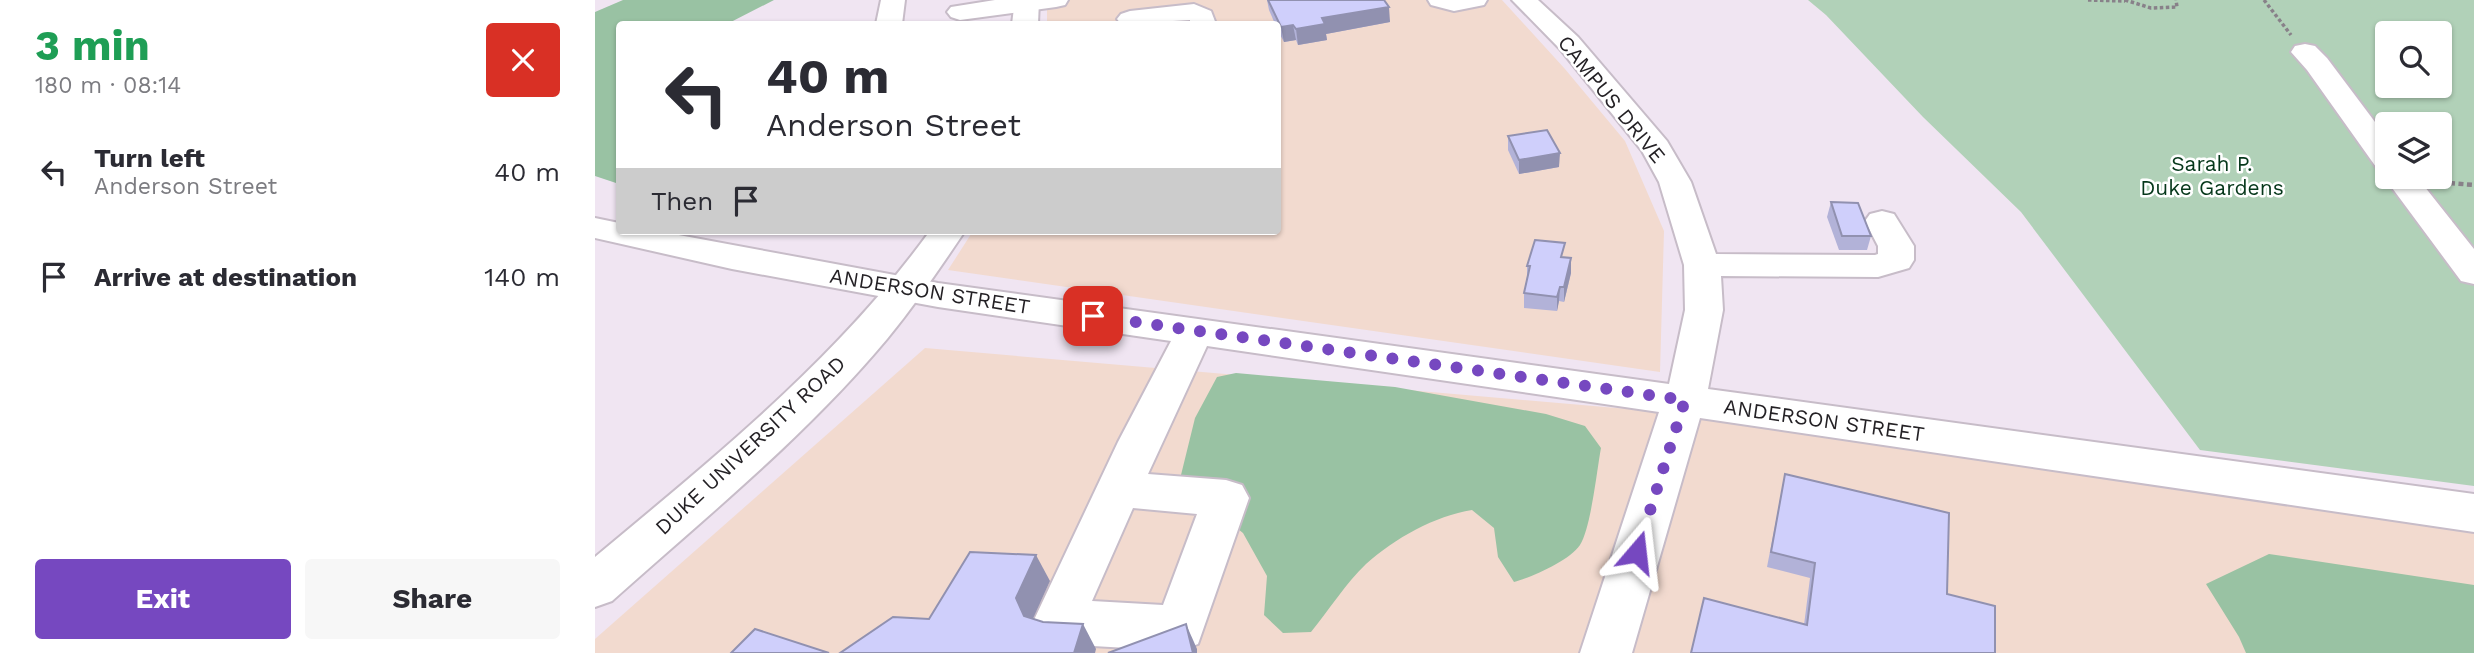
<!DOCTYPE html>
<meta charset="utf-8">
<style>
:root{--surface:#fff;--page:#f7f7f7;--text:#2b2b33;--muted:#7c7c81;--accent:#7648c0}
body{margin:0;font-family:"Work Sans",sans-serif;background:var(--page);color:var(--text);height:100vh;display:flex;flex-direction:column;font-size:26px;white-space:nowrap}
*{box-sizing:border-box;margin:0}
p{font-size:23px;color:var(--muted)}
.icon{flex:none;width:38px;height:38px;fill:none;stroke:currentColor;stroke-width:2;stroke-linecap:round;stroke-linejoin:round}
.map{position:relative;flex:1;overflow:hidden}
.side{display:flex;flex-direction:column;background:var(--surface);width:595px}
.side>*{flex:none}
.top-card{position:absolute;left:21px;top:21px;width:665px;height:214px;border-radius:7px;box-shadow:0 2px 5px #0004;background:#fff;color:var(--text);overflow:hidden}
.controls{position:absolute;left:1780px;top:21px;display:grid;gap:14px}
.controls a{display:grid;place-items:center;width:77px;height:77px;border-radius:7px;background:var(--surface);box-shadow:0 2px 5px #0004;font-size:35px}
.pin{position:absolute;display:grid;place-items:center;width:60px;height:60px;color:#fff;margin:-30px;border-radius:14px;box-shadow:0 4px 10px #0006}
.me{position:absolute;width:77px;margin:-38px;rotate:17deg;stroke-linejoin:round;filter:drop-shadow(0 0 5px #0008)}
.turn{display:flex;align-items:center;gap:24px;height:147px;padding:0 35px;font-size:32px}
.turn .icon{width:91px;height:91px;stroke-width:2.5}
.turn b{display:block;font-size:49px;line-height:60px}
.then{display:flex;align-items:center;height:66px;padding:0 35px;background:#0003;gap:14px;font-size:26px}
.round{display:grid;place-items:center;flex:none;width:74px;height:74px;border-radius:7px;background:var(--page)}
.headline{display:flex;align-items:center;justify-content:space-between;height:119px;padding:0 35px}
h1{font-size:42px;font-weight:700;line-height:52px;color:#1e9e55}
.action{display:flex;gap:14px;margin-top:auto;padding:14px 35px}
.action a{flex:1;height:80px;border-radius:7px;background:var(--accent);color:#fff;font-size:28px;font-weight:700;line-height:80px;text-align:center}
.action a+a{background:var(--page);color:var(--text)}
ul{padding:0;list-style:none}
li{display:flex;align-items:center;gap:21px;height:105px;padding:0 35px}
li div{flex:1}
li b{display:block;font-size:26px}
li em{font-style:normal}
main{display:flex;flex:1;min-height:0}
.map>svg:first-child{display:block}
.industrial{fill:#f2dacf}
.green{fill:#b1d1b8;fill-rule:evenodd}
.forest{fill:#99c2a3}
.lines{fill:none;stroke-linecap:round;stroke-linejoin:round}
.minor-casing{stroke:#c7bcc8;stroke-width:4}
.major-casing{stroke:#c7bcc8;stroke-width:4}
.path-far1{stroke:#888189;stroke-width:3.5;stroke-dasharray:3.5 2.5;stroke-linecap:butt}
.path{stroke:#888189;stroke-width:4.5;stroke-dasharray:5 3.5;stroke-linecap:butt}
.minor{fill:#fff;fill-rule:evenodd}
.major{fill:#fff;fill-rule:evenodd}
.wall{fill:#b2b2d8}
.shaded-wall{fill:#9191b0}
.building{fill:#cfcffb;stroke:#9191b0;stroke-width:2}
.route{stroke:#7648c0;stroke-width:12;stroke-dasharray:0 21.6}
.labels{text-anchor:middle;dominant-baseline:central;stroke-width:5;stroke-linejoin:round;paint-order:stroke}
.street-label{font-size:21px;fill:#242125;stroke:#fff}
.park-label{font-size:21px;fill:#05371a;stroke:#fff}
</style>
<main>
<section class="side">
<div class="headline"><div><h1>3 min</h1><p>180 m · 08:14</p></div><a class="round" style="background:#d93025;color:#fff"><svg class="icon" aria-label="close" viewBox="0 0 24 24"><path d="M6 6l12 12M18 6L6 18"/></svg></a></div>
<ul>
<li><svg class="icon" aria-label="left" viewBox="0 0 24 24"><path d="M17 20v-9H6M10 6l-5 5 5 5"/></svg><div><b>Turn left</b><p>Anderson Street</p></div><em>40 m</em></li>
<li><svg class="icon" aria-label="arrive" viewBox="0 0 24 24"><path d="M6 21V4h12l-3 4 3 4H6"/></svg><div><b>Arrive at destination</b></div><em>140 m</em></li>
</ul>
<div class="action"><a>Exit</a><a>Share</a></div>
</section>
<div class="map">
<svg width="1879" height="653" viewBox="0 0 1879 653">
<rect width="100%" height="100%" fill="#f0e5f2"/>
<g class="industrial">
<polygon points="452,0 907,0 970,69 1030,141 1069,231 1065,372 353,270 378,231 682,231 682,24 452,24"/>
<polygon points="330,348 1137,418 1879,520 1879,653 0,653 0,639"/>
</g>
<path class="green" d="M1213 0H1879V486L1605 450 1426 212 1328 117 1231 15ZM1792 33H1844V86H1792ZM1792 124H1844V177H1792Z"/>
<g class="forest">
<polygon points="28,0 179,0 132,24 24,24 24,184 0,176 0,12"/>
<path d="M641 373 800 387 951 414 990 426 1006 448C1002 469 996 528 985 545 974 561 937 577 919 582L903 557 899 528 877 510C840 516 800 538 771 564 751 583 734 610 716 632L688 633 669 615 672 576 648 533 609 502 586 475 600 418 622 377Z"/>
<polygon points="1674,554 1879,585 1879,653 1651,653 1644,637 1611,584"/>
</g>
<g class="lines">
<defs>
<g id="minor">
<polygon points="286,0 310,0 307,24 281,24"/>
<polygon points="400,0 473,0 470,5 461,7 365,20 356,17 352,12 356,7"/>
<polygon points="833,0 892,0 889,5 859,11 836,5"/>
<path d="M917 0H943L983 37 1072 141 1096 182 1121 254 1280 255 1283 254V246L1270 221 1275 214 1287 211 1299 214 1319 246V260L1314 268 1283 277 1126 276 1128 310 1113 389 1879 494V532L1105 418 1037 653H985L1064 412 612 346 553 474 631 480 647 485 654 498 603 644 585 651 463 644 445 638 438 622 523 442 576 341 343 307 137 269 0 238V218L24 223V231H62L343 283 1074 384 1090 310 1089 265 1064 182 1047 151 965 49ZM538 508 602 514 568 605 497 601Z"/>
<polygon points="599,4 616,11 621,24 595,24 595,20 526,24 522,19 526,14 535,11"/>
<polygon points="1710,44 1720,46 1732,58 1792,138 1792,169 1781,167 1712,70 1696,52 1700,46"/>
<polygon points="1792,172 1792,177 1822,177 1879,249 1879,284 1866,281 1789,177"/>
</g>
<g id="major">
<polygon points="420,0 444,0 443,24 417,24"/>
<path d="M335 231H370C345 268 320 305 292 339 211 436 111 517 17 601L0 607V557C121 456 242 359 335 231Z"/>
</g>
</defs>
<use href="#minor" class="minor-casing"/>
<use href="#major" class="major-casing"/>
<g class="path-far1">
<polyline points="1493,0 1530,1"/>
<polyline points="1530,0 1556,8 1582,7 1581,0"/>
<polyline points="1669,0 1696,35"/>
</g>
<polyline class="path" points="1855,183 1879,185"/>
<use href="#minor" class="minor"/>
<use href="#major" class="major"/>
</g>
<g class="wall">
<polygon points="672,0 789,0 795,22 731,34 732,40 703,45 701,40 689,42 682,29 682,24 680,24 674,10"/>
<polygon points="913,136 964,167 924,174 913,150"/>
<polygon points="1236,202 1276,236 1272,250 1244,250 1232,217"/>
<polygon points="969,257 976,258 976,273 969,302 964,301 962,311 929,308 929,293 932,277 932,266"/>
<polygon points="1190,474 1352,594 1400,653 1209,625 1215,578 1172,567"/>
</g>
<g class="shaded-wall">
<polygon points="794,7 795,22 731,34 732,40 703,45 701,29 727,18"/>
<polygon points="698,25 701,40 689,42 686,27"/>
<polygon points="965,153 964,167 924,174 924,160"/>
<polygon points="976,258 976,273 969,302 969,287"/>
<polygon points="965,287 964,301 962,311 962,297"/>
<polygon points="441,555 455,581 436,623 429,616 421,598"/>
<polygon points="488,624 501,649 500,653 479,653"/>
<polygon points="591,624 602,649 602,653 598,653"/>
</g>
<g class="building">
<polygon points="673,0 789,0 794,7 727,18 730,24 701,29 698,25 686,27"/>
<polygon points="952,130 965,153 924,160 913,136"/>
<polygon points="1236,202 1263,203 1276,236 1247,236"/>
<polygon points="940,240 970,243 966,257 976,258 969,287 965,287 962,297 929,293 935,266 932,266"/>
<polygon points="1190,474 1354,513 1352,594 1400,606 1400,653 1096,653 1109,598 1212,625 1220,563 1176,552"/>
<polygon points="375,552 441,555 421,598 429,616 448,622 488,624 479,653 245,653 298,617 334,619"/>
<polygon points="591,624 598,653 513,653"/>
<polygon points="160,629 234,653 136,653"/>
</g>
<g class="lines">
<polyline class="route" points="498,316 1090,400 1042,552"/>
</g>
<g class="labels">
<g class="street-label">
<text transform="translate(1017 99) rotate(51)">CAMPUS DRIVE</text>
<text transform="translate(335 291) rotate(9)">ANDERSON STREET</text>
<text transform="translate(1229 420) rotate(8)">ANDERSON STREET</text>
<text transform="translate(155 445) rotate(-43)">DUKE UNIVERSITY ROAD</text>
</g>
<g class="park-label">
<text x="1617" y="163">Sarah P.<tspan x="1617" dy="24">Duke Gardens</tspan></text>
</g>
</g>
</svg>
<div class="controls">
<a><svg class="icon" aria-label="search" viewBox="0 0 24 24"><circle cx="10" cy="10" r="6"/><path d="M15 15l6 6"/></svg></a>
<a><svg class="icon" aria-label="layers" viewBox="0 0 24 24"><path d="M12 4l9 5-9 5-9-5zM3 14l9 5 9-5"/></svg></a>
</div>
<div class="pin" style="left:498px;top:316px;background:#d93025"><svg class="icon" aria-label="arrive" viewBox="0 0 24 24"><path d="M6 21V4h12l-3 4 3 4H6"/></svg></div>
<svg class="me" style="left:1042px;top:552px" viewBox="-20 -20 40 40"><path d="M0-17L14 15 0 8-14 15z" fill="#7648c0" stroke="#fff" stroke-width="4"/></svg>
<div class="top-card">
<div class="turn"><svg class="icon" aria-label="left" viewBox="0 0 24 24"><path d="M17 20v-9H6M10 6l-5 5 5 5"/></svg><div><b>40 m</b>Anderson Street</div></div>
<div class="then">Then<svg class="icon" aria-label="arrive" viewBox="0 0 24 24"><path d="M6 21V4h12l-3 4 3 4H6"/></svg></div>
</div>
</div>
</main>
